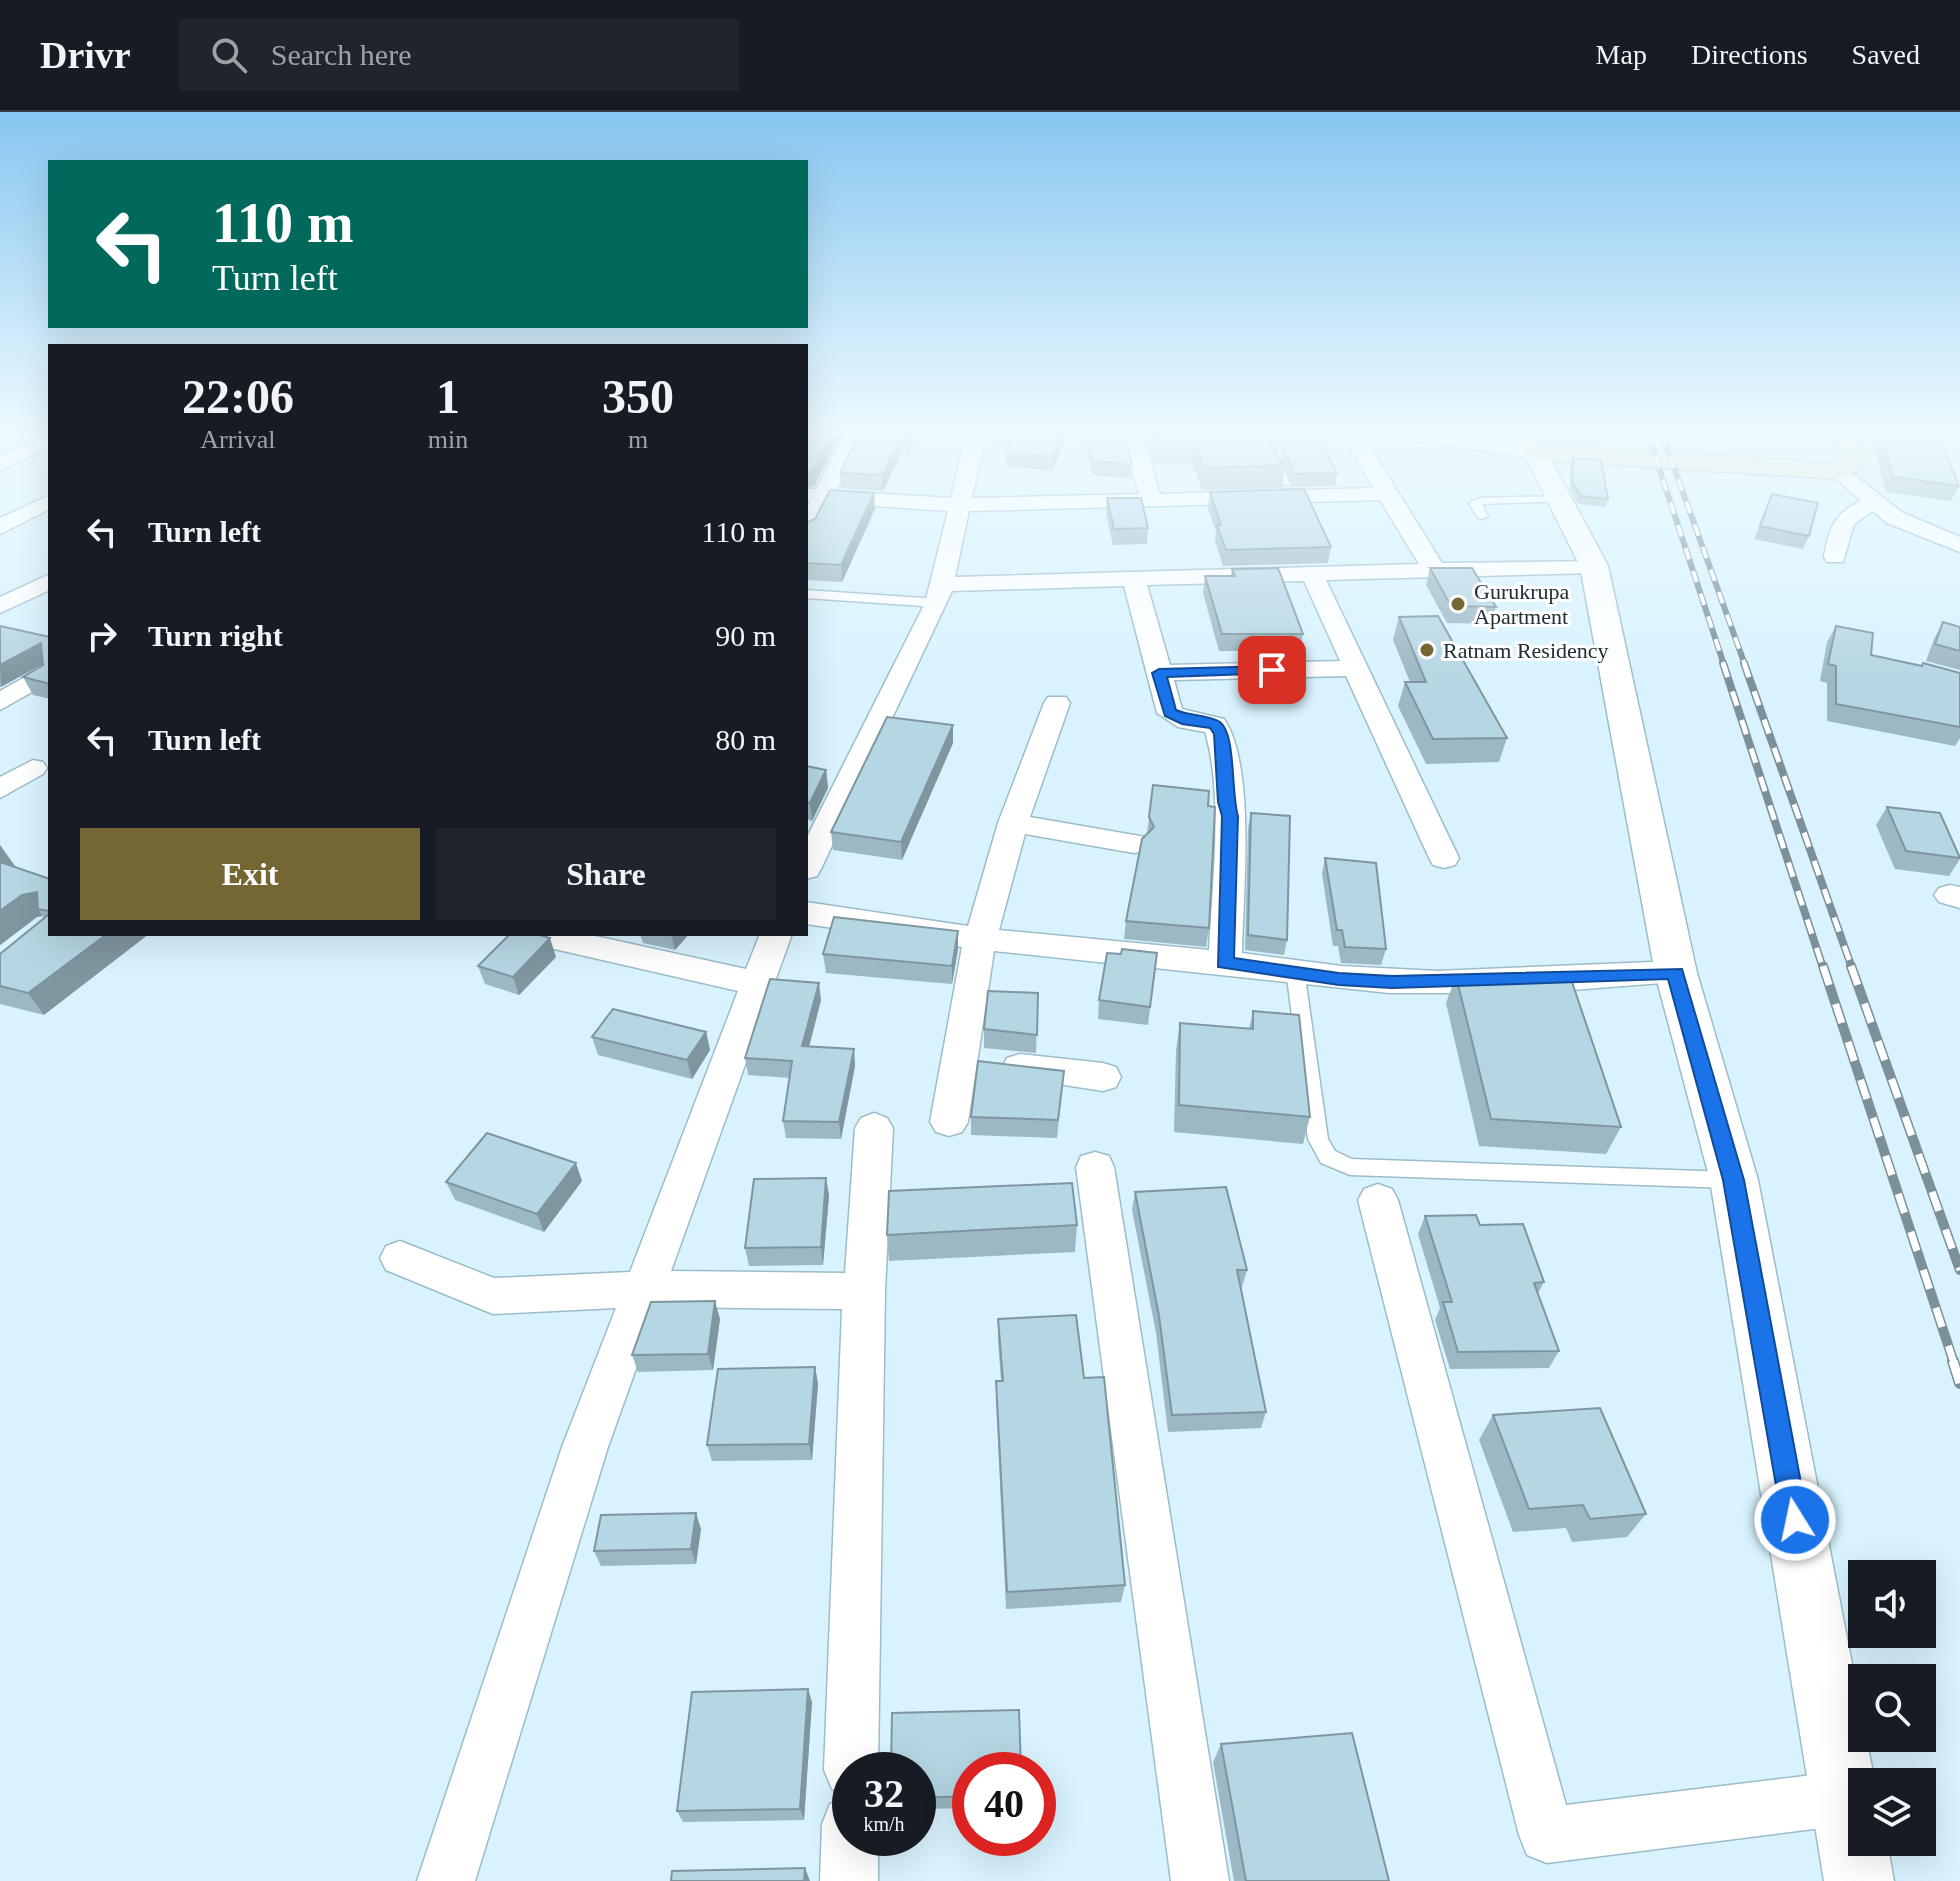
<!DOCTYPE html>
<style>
:root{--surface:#171b24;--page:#20242c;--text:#f1f3f6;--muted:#9ea1a6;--line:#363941;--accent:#756734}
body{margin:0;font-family:Georgia,serif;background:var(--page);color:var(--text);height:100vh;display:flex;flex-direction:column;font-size:30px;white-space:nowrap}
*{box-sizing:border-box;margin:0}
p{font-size:26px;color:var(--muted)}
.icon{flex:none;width:44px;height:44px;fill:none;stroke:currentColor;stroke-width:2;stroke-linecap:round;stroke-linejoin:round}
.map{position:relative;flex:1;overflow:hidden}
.drawer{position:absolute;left:48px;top:232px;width:760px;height:592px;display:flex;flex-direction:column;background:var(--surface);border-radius:0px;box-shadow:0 8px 32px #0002}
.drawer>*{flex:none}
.banner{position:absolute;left:48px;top:48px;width:760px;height:168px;border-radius:0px;box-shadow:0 8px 32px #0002;background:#00695c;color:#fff;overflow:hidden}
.fabs{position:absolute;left:1848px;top:1448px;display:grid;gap:16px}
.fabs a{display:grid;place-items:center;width:88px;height:88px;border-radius:0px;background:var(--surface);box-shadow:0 8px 32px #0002;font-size:40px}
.speed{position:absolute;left:832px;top:1640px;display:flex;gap:16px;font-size:40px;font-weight:700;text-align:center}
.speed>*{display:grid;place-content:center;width:104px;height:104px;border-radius:50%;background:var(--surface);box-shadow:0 8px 32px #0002;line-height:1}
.speed small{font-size:20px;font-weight:400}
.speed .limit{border:12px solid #d22;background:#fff;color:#111}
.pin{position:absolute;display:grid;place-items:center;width:68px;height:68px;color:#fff;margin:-34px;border-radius:16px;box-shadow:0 4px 12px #0006}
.me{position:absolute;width:88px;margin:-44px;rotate:350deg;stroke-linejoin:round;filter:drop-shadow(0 0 6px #0008)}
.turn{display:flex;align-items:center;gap:28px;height:168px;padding:0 32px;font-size:36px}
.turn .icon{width:104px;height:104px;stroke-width:2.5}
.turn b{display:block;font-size:56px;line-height:68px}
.eta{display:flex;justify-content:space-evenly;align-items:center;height:136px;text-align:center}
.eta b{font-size:48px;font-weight:700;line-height:56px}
.button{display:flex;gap:16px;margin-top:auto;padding:16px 32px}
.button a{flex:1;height:92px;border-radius:0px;background:var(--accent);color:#fff;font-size:32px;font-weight:700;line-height:92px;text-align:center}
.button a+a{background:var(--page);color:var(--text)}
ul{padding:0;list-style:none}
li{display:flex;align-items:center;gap:24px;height:104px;padding:0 32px}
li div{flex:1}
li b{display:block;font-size:30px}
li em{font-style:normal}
header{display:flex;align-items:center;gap:48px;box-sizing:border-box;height:112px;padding:0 40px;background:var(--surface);border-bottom:2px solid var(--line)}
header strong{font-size:38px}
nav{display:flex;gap:44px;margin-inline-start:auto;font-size:28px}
.search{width:560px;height:72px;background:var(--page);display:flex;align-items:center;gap:20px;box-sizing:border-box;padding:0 28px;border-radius:0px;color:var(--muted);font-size:30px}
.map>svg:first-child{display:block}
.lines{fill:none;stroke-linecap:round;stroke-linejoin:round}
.service-casing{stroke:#9cbcc9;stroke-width:3}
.minor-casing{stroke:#9cbcc9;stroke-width:3}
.tertiary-casing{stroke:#9cbcc9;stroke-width:3}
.secondary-casing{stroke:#9cbcc9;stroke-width:3}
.service{fill:#fff;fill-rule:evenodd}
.minor{fill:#fff;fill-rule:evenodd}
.tertiary{fill:#fff;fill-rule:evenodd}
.secondary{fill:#e8e1c8;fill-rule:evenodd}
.rail-far3-casing{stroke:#7c9098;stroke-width:6}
.rail-far2-casing{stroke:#7c9098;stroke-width:8}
.rail-far1-casing{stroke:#7c9098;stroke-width:10}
.rail-casing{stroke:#7c9098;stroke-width:12}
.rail-far3{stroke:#fff;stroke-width:4;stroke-dasharray:12;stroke-linecap:butt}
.rail-far2{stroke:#fff;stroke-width:5;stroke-dasharray:15;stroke-linecap:butt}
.rail-far1{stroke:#fff;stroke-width:7;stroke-dasharray:20;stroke-linecap:butt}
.rail{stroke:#fff;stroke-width:9;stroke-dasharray:26;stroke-linecap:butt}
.wall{fill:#9cb8c3}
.shaded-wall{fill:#7f969f}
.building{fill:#b5d6e3;stroke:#7f969f;stroke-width:2}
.route{fill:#1a73e8;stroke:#114b97;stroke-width:2}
.poi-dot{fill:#756734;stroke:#fff;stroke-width:3}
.labels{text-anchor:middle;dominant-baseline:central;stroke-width:6;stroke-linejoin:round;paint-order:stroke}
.far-poi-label{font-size:22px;fill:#212e33;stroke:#fff;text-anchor:start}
</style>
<header>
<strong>Drivr</strong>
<div class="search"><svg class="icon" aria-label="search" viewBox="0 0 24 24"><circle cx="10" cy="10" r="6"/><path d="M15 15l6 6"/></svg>Search here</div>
<nav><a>Map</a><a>Directions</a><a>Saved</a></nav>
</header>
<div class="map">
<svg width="1960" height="1769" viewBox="0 0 1960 1769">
<rect width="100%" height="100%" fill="#d8f3fe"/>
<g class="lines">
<defs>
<g id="service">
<polygon points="1257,322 1267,322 1290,372 1289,374 1280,372"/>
<polygon points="1559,384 1565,387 1563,389 1482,392 1488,404 1482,407 1478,406 1469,391 1480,386"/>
<polygon points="806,478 937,487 943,491 937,495 806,486"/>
<polygon points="1295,852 1304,858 1328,1027 1335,1039 1352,1047 1731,1060 1738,1062 1741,1068 1738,1074 1731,1076 1350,1063 1321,1051 1308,1027 1286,858"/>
</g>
<g id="minor">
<path d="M845 322H865L836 379 951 386 966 322H986L972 386 1139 382 1122 322H1142L1160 382 1373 376 1342 322H1362L1442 451 1602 449 1605 454 1602 459 1594 461 1326 468 1459 746 1455 753 1444 756 1433 753 1429 746 1346 564 1174 568 1182 597 1224 607C1256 653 1243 784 1242 841L1342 854 1437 859 1676 849 1688 853 1693 861 1688 869 1533 881H1389L994 839 968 1010 962 1020 949 1024 936 1020 930 1010 962 835 806 812V790L968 814 998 711 1044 591 1048 585H1066L1070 591 1030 705 1134 723 1145 725 1149 732 1145 739 1134 741 1025 722 999 818 1209 838C1212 773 1224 682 1205 620L1178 615 1157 601 1124 474 952 479 821 757 817 764 806 767V727L925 491 948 399 830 391 814 422 806 424V396L810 390 806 389V377H816ZM1380 388 1419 452 955 465 969 399ZM1304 469 1340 549 1170 553 1147 473Z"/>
<polygon points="1398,322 1449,322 1535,334 1545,340 1535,346 1408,328"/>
<polygon points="50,323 50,336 0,358 0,344"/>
<path d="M1837 353 1844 355 1903 401 1960 425V440L1887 411 1873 399 1854 412 1843 450H1827L1824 445C1828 418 1835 400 1861 389L1827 359Z"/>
<polygon points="50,383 50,397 0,422 0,406"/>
<polygon points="50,462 50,478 0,501 0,485"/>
<polygon points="50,551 50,570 0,598 0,579"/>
<polygon points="33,648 43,650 47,656 43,662 0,686 0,665"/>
<polygon points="1950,773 1960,775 1960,796 1939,790 1934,783 1939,776"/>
<polygon points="521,822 586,822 746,857 760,822 792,822 671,1159 845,1161 855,1016 861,1006 874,1001 887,1006 893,1016 885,1179 878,1658 850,1658 850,1726 878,1726 878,1769 820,1769 822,1712 830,1692 849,1684 832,1677 824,1658 842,1197 658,1195 608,1335 475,1769 417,1769 562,1335 616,1196 493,1202 386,1158 380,1146 386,1134 400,1129 494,1166 630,1160 738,879 537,833 526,830"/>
<polygon points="1020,942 1103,951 1116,955 1121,965 1116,975 1103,979 1007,964 1002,955 1007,946"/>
<polygon points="1095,1040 1109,1044 1114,1055 1229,1769 1171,1769 1076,1055 1081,1044"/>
<polygon points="1378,1072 1392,1077 1398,1088 1566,1693 1845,1659 1866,1670 1862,1670 1862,1706 1845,1713 1547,1751 1527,1743 1519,1723 1358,1088 1364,1077"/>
</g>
<polygon id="tertiary" points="1535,333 1547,340 1608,454 1697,861 1758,1068 1862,1603 1862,1626 1866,1626 1875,1670 1862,1670 1862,1730 1887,1730 1894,1769 1824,1769 1710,1068 1655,861 1580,454 1523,340"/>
<polygon id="secondary" points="1512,322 1536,322 1543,333 1833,351 1844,345 1833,322 1857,322 1870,345 1861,358 1837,367 1535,348 1526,345"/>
</defs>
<use href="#service" class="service-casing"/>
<use href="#minor" class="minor-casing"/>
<use href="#tertiary" class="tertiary-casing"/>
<use href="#secondary" class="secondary-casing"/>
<use href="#service" class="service"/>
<use href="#minor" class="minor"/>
<use href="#tertiary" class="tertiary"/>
<use href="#secondary" class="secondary"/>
<defs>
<g id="rail-far3">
<polyline points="1648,322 1724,553"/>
<polyline points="1662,322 1745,553"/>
</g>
<g id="rail-far2">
<polyline points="1723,551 1823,856"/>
<polyline points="1744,551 1852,856"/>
</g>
<g id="rail-far1">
<polyline points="1823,854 1954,1251"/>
<polyline points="1851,854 1960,1158"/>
</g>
<polyline id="rail" points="1953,1249 1960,1271"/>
</defs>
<use href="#rail-far3" class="rail-far3-casing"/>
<use href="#rail-far2" class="rail-far2-casing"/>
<use href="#rail-far1" class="rail-far1-casing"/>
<use href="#rail" class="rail-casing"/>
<use href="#rail-far3" class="rail-far3"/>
<use href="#rail-far2" class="rail-far2"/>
<use href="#rail-far1" class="rail-far1"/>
<use href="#rail" class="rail"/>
</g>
<g class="wall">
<polygon points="859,322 917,322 909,344 900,344 883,379 841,376 840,361"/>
<polygon points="995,322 1069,322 1052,359 1005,354 1005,340 1009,332 995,331"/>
<polygon points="1084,322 1124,322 1132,353 1131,366 1092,363"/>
<polygon points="1145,322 1267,322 1281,351 1283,352 1280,344 1282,331 1337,361 1335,374 1292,375 1285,357 1282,376 1202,378 1192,351 1154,351"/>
<polygon points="1863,322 1939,322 1959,374 1951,389 1886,380 1870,323"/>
<polygon points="1573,346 1608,387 1605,395 1578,392 1570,377 1570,354"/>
<polygon points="1210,380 1331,435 1328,451 1223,454 1215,429 1216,420 1208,396"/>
<polygon points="1772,382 1809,424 1803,437 1754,427"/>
<polygon points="1107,386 1148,416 1147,432 1113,433 1106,402"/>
<polygon points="875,397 842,470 806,468 806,411"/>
<polygon points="1430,456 1496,495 1490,512 1447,511 1426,473"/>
<polygon points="1232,457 1303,522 1299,539 1219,539 1203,481 1205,464 1231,464"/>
<polygon points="1399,505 1507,626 1499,650 1426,652 1398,594 1405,570 1410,570 1393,528"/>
<polygon points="1943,510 1960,515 1960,558 1926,549 1934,527"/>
<polygon points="0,514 50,525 50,587 33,583 23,565 43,552 0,575"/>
<polygon points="1836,514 1871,543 1921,554 1923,551 1960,561 1960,626 1955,634 1827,609 1827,571 1820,569 1827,530"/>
<polygon points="953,613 953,631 902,748 833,738 831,720"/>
<polygon points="806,654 826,658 828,676 812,709 806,707"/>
<polygon points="1153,673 1208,694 1209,816 1206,835 1124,827 1126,809 1147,722"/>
<polygon points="1887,695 1960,744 1960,747 1949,764 1895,757 1876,713"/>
<polygon points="1251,701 1287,828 1284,843 1245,838 1248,716"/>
<polygon points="0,733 14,755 50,767 44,903 0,892 0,842 44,806 42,804 37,805 0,833"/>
<polygon points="1325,746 1386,837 1381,853 1341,851 1338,834 1333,834 1322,762"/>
<polygon points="958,819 958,837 952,872 826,861 823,842"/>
<polygon points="640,822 689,822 675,838 643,831"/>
<polygon points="1157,841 1148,913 1098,907 1099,888"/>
<polygon points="556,845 519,883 485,872 478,854"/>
<polygon points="1456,864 1621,1015 1606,1042 1479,1034 1446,891"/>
<polygon points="1038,881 1036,941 984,936 984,917"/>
<polygon points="821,888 809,934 854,937 855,954 841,1027 786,1026 783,1009 790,966 748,963 745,946"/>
<polygon points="1253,899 1310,1005 1303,1032 1174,1020 1176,938 1180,911 1249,917"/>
<polygon points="706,920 710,938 692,967 598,943 592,925"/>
<polygon points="1062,977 1057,1026 971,1023 971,1005"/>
<polygon points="826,1066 829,1084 823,1153 749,1154 745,1136"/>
<polygon points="582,1069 544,1120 455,1088 446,1070"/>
<polygon points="1135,1080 1247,1158 1242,1175 1241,1175 1266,1300 1261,1316 1168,1320 1156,1221 1132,1098"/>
<polygon points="1425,1104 1480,1113 1544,1170 1538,1181 1559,1239 1549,1256 1450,1257 1435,1208 1440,1196 1418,1122"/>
<polygon points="1077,1113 1075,1140 889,1149 887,1123"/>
<polygon points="720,1207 713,1258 638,1260 632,1243"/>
<polygon points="998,1207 1084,1266 1125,1473 1121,1490 1006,1497 996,1289 996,1269 1001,1269 998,1228"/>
<polygon points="815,1255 818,1272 812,1348 712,1349 707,1333"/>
<polygon points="1493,1303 1646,1402 1627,1425 1572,1430 1566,1416 1513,1420 1479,1328"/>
<polygon points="701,1417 696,1452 601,1454 594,1439"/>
<polygon points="812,1590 804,1708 683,1710 677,1699"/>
<polygon points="1221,1632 1389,1769 1234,1769 1213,1650"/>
<polygon points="918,1658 970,1658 970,1696 918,1697"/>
</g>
<g class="shaded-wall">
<polygon points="832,322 842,322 814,374 806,376 806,360"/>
<polygon points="911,322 917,322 909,344 908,329"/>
<polygon points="1064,322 1069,322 1052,359 1053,345"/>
<polygon points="899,329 900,344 883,379 883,363"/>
<polygon points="874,381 875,397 842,470 841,453"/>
<polygon points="41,531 50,548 1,575 0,553"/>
<polygon points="953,613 953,631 902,748 901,730"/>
<polygon points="826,658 828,676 812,709 810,691"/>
<polygon points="0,733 15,754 0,765"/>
<polygon points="37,780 38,797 42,804 37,805 0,833 0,799 22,783"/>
<polygon points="958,819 958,837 952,872 952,854"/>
<polygon points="107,822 149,822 44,903 28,881"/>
<polygon points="671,822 689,822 675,838"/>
<polygon points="550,826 556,845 519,883 513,865"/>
<polygon points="819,871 821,888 805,951 802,934"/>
<polygon points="706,920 710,938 692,967 687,948"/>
<polygon points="854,937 855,954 841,1027 839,1010"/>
<polygon points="576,1051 582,1069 544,1120 537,1102"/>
<polygon points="826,1066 829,1084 823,1153 821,1135"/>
<polygon points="715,1189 720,1207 713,1258 708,1242"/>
<polygon points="815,1255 818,1272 812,1348 809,1332"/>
<polygon points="696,1401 701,1417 696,1452 691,1437"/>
<polygon points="808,1577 812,1590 804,1708 800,1697"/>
<polygon points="805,1756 810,1769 804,1769"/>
</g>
<g class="building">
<polygon points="806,322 832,322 813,358 806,360"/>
<polygon points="859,322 911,322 908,329 899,329 883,363 840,361"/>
<polygon points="1015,322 1064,322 1053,345 1005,340"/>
<polygon points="1087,322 1124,322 1132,353 1093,349"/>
<polygon points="1154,322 1267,322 1281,351 1286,353 1204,356 1195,329 1156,329"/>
<polygon points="1880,322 1939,322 1959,374 1893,365"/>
<polygon points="1282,331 1321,331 1337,361 1294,362"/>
<polygon points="1573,346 1601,348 1608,387 1581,384 1572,369"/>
<polygon points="1304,377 1331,435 1226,438 1217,413 1221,413 1210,380"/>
<polygon points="830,378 874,381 841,453 806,451 806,411 815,407"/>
<polygon points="1772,382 1818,391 1809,424 1760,414"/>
<polygon points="1107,386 1141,386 1148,416 1114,417"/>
<polygon points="1278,456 1303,522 1222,522 1205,464 1235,464 1232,457"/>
<polygon points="1430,456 1472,456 1496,495 1451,494"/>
<polygon points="1438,504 1507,626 1433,627 1405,570 1426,570 1399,505"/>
<polygon points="1943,510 1960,515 1960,539 1935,532"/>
<polygon points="0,514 50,525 50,572 23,565 43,553 41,531 0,553"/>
<polygon points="1836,514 1873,521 1871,543 1922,554 1923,551 1960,561 1960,615 1836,592 1836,554 1828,552"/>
<polygon points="887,605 953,613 901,730 831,720"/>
<polygon points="806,654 826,658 810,691 806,690"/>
<polygon points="1153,673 1209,679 1208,694 1215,695 1209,816 1126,809 1142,727 1154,715 1149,705"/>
<polygon points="1887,695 1940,701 1960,746 1906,739"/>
<polygon points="1251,701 1290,704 1287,828 1248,823"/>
<polygon points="1325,746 1376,751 1386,837 1345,835 1342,818 1337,818"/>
<polygon points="0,750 50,767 50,822 107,822 28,881 0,874 0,842 48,803 49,799 38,797 37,780 22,783 0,799"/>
<polygon points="834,805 958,819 952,854 823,842"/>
<polygon points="510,822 536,822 550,826 513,865 478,854"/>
<polygon points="1122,837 1157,841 1150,895 1099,888 1107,841 1121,842"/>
<polygon points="1456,864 1572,870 1621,1015 1491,1007"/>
<polygon points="770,867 819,871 802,934 854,937 839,1010 783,1009 792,949 745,946"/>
<polygon points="988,879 1038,881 1037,923 984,917"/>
<polygon points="613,897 706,920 687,948 592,925"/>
<polygon points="1253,899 1299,903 1310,1005 1179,993 1180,911 1253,917"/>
<polygon points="978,949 1064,959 1058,1008 971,1005"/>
<polygon points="487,1021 576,1051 537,1102 446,1070"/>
<polygon points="826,1066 821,1135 745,1136 754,1067"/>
<polygon points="1072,1071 1077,1113 887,1123 889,1079"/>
<polygon points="1226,1075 1247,1158 1237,1158 1266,1300 1172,1303 1159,1204 1135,1080"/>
<polygon points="1476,1103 1480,1113 1523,1112 1544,1170 1534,1171 1559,1239 1458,1240 1443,1190 1452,1190 1425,1104"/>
<polygon points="715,1189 708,1242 632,1243 651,1190"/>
<polygon points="1076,1203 1084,1266 1104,1265 1125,1473 1007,1480 996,1269 1003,1269 998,1207"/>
<polygon points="815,1255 809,1332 707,1333 718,1257"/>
<polygon points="1600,1296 1646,1402 1590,1407 1583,1393 1529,1397 1493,1303"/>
<polygon points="696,1401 691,1437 594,1439 601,1403"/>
<polygon points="808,1577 800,1697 677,1699 692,1580"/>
<polygon points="1019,1598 1021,1658 970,1658 970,1684 918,1686 918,1658 891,1658 892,1601"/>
<polygon points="1352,1621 1389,1769 1246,1769 1221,1632"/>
<polygon points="805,1756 804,1769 671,1769 672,1759"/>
</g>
<linearGradient id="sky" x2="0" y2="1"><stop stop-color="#87c6f0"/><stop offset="0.56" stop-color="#edfaff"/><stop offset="1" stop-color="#edfaff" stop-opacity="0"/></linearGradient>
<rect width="1960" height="570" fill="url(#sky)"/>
<path class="route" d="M1272 554 1277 555V561L1167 565 1176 598C1189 604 1209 603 1220 610 1236 621 1231 683 1238 704L1234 846 1339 861 1392 864 1682 857 1744 1068 1808 1408 1804 1417 1795 1421 1786 1417 1782 1408 1723 1068 1668 867 1392 876 1339 873 1218 855 1222 704 1218 690 1214 622 1210 616 1182 612 1165 604 1152 561 1159 557Z"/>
<g class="poi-dot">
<circle cx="1458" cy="492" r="8"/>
<circle cx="1427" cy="538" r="8"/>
</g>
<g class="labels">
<g class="far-poi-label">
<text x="1474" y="479">Gurukrupa<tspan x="1474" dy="25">Apartment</tspan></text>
<text x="1443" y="538">Ratnam Residency</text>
</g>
</g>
</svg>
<div class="fabs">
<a><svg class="icon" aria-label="sound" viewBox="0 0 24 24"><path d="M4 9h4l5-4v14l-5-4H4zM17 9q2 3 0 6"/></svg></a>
<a><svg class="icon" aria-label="search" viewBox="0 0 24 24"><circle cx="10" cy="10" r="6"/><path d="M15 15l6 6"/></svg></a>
<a><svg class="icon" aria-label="layers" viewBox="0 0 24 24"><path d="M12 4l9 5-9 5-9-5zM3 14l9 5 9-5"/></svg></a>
</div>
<div class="speed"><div>32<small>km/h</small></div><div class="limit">40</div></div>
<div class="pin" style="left:1272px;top:558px;background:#d93025"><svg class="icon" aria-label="arrive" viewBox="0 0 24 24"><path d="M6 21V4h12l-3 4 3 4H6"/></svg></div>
<svg class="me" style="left:1795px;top:1408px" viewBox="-20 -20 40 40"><circle r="17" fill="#1a73e8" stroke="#fff" stroke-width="3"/><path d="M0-11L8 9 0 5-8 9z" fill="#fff"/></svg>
<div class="banner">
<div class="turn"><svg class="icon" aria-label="left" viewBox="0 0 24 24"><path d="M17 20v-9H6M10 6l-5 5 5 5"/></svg><div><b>110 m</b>Turn left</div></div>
</div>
<section class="drawer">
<div class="eta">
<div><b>22:06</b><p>Arrival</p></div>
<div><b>1</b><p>min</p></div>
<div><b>350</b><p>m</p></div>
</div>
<ul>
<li><svg class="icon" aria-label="left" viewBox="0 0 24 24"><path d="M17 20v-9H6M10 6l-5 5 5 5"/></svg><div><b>Turn left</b></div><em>110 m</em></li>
<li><svg class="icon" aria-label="right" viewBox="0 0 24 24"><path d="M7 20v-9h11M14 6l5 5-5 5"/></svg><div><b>Turn right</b></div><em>90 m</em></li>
<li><svg class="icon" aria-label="left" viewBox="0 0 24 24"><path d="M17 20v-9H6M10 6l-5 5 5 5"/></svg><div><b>Turn left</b></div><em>80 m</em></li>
</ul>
<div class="button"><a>Exit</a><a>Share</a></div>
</section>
</div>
